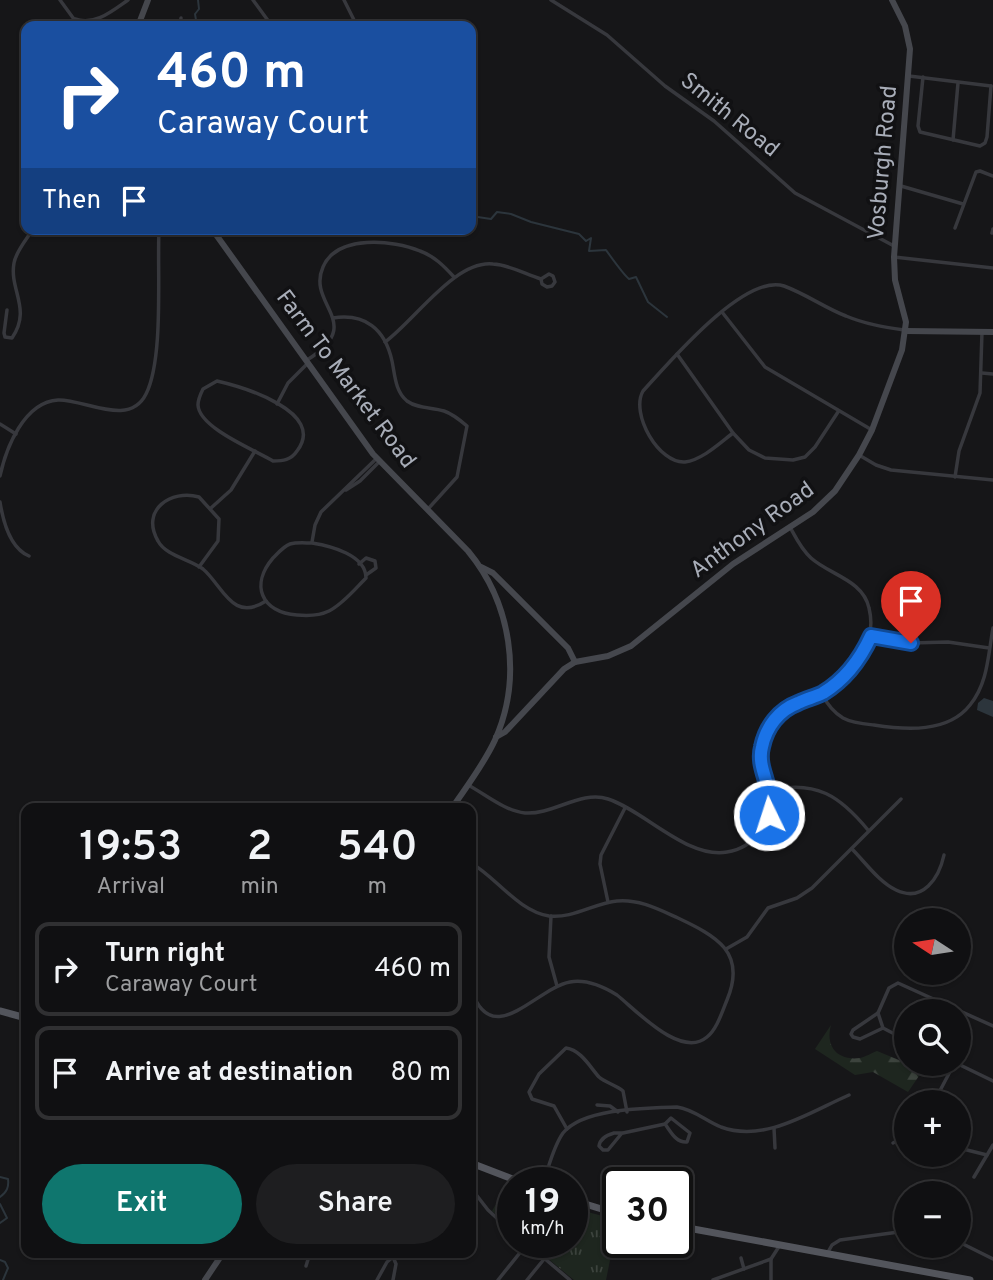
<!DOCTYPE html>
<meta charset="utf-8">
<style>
:root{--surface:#101012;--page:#1e1e20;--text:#f1f3f6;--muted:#9c9d9f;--line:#303032;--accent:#0f766e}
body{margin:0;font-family:Overpass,sans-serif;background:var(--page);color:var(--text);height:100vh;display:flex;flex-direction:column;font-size:26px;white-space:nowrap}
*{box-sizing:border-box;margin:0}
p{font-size:23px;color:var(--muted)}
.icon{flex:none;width:38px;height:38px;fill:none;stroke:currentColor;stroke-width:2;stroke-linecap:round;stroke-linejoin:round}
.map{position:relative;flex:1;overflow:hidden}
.panel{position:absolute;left:21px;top:803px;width:455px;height:455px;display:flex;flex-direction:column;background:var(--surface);border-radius:14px;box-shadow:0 2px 5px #0004,0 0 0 2px var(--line)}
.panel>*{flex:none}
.banner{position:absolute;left:21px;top:21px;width:455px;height:214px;border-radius:14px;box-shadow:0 2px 5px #0004,0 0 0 2px var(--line);background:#1a4fa0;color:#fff;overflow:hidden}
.needle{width:46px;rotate:282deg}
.fabs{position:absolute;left:894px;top:908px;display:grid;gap:14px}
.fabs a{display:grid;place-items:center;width:77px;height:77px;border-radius:50%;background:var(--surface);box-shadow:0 2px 5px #0004,0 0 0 2px var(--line);font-size:35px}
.speed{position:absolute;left:497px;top:1167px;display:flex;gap:14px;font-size:35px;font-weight:700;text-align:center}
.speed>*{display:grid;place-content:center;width:91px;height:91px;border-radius:50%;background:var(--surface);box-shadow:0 2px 5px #0004,0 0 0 2px var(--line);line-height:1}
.speed small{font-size:18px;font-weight:400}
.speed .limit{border:4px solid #111;border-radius:10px;background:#fff;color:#111}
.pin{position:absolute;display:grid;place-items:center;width:60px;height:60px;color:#fff;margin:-72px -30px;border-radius:50% 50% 50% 0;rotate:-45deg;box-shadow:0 0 7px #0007}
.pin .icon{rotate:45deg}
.me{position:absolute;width:77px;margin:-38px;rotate:356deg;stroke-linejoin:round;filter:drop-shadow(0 0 5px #0008)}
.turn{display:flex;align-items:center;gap:24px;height:147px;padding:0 21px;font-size:32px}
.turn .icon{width:91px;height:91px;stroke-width:2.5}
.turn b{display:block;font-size:49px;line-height:60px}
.then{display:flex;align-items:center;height:66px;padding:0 21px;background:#0003;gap:14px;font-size:26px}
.eta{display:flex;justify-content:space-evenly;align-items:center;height:119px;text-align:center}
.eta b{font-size:42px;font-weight:600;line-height:49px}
.cta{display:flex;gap:14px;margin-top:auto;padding:14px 21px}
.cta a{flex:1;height:80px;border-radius:42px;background:var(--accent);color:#fff;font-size:28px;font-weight:600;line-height:80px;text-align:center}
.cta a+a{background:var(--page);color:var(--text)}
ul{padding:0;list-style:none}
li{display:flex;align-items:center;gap:21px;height:94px;margin:0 14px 10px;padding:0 7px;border:4px solid var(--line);border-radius:14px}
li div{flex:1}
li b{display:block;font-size:26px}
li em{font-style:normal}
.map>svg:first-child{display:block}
.grass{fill:url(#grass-tufts)}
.forest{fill:url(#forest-firs)}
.water{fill:#2c353c}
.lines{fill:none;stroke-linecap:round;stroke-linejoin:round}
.stream{stroke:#2c353c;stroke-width:2}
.street{stroke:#37383d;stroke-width:3.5}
.secondary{stroke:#45474d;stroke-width:6}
.primary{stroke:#53555c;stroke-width:7}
.route-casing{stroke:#114b97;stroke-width:18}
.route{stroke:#1a73e8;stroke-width:12}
.labels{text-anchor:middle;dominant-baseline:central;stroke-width:7;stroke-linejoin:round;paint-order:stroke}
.street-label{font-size:23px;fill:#a8adb8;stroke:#111113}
</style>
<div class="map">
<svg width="993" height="1280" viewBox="0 0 993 1280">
<defs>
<pattern id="grass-tufts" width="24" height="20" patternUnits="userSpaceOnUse" patternTransform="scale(1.75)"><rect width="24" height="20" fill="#1e261f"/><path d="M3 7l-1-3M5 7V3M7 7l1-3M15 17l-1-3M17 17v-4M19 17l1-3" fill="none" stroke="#3c433d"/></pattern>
<pattern id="forest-firs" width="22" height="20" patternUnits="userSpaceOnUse" patternTransform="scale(1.75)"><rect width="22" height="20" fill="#1e261f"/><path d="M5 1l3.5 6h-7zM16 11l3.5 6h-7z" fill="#3c433d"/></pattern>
</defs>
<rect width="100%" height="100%" fill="#161618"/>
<g class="grass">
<polygon points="508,1184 513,1186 513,1229 492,1211"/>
<polygon points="572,1208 618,1220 606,1280 574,1280 529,1243 572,1242"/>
</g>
<path class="forest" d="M831 1025C825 1046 837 1061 860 1058 865 1057 872 1053 877 1051L923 1070 908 1092 873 1072 855 1075 815 1049Z"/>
<polygon class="water" points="984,698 993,701 993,717 977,710 978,703"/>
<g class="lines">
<g class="stream">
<polyline points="197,26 195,14 199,9 198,0"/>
<path d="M471 216 491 219 497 212 511 214 531 222 579 234 586 241 591 238 589 251 606 250C611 257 623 274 629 279L636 277 648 302 667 317"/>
<polyline points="332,229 344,232 347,229"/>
<polyline points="359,229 361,229"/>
<path d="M0 1177 8 1179C9 1187 7 1192 0 1197"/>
<polyline points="0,1204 7,1218 0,1223"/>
<polyline points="0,1260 5,1262 8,1268 3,1280"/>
</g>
<g class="street">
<polyline points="60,0 79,26"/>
<polyline points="253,0 272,26"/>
<polyline points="344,0 357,26"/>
<polyline points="551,0 607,35 665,86 714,121 795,193 894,246"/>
<path d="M75 19C95 26 112 11 128 0"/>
<polyline points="180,26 181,18"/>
<polyline points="909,76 991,86"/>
<polyline points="923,77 918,126 920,132 980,146 985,143 987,137 991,86"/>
<polyline points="953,140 958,83"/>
<polyline points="901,186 963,204"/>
<polyline points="955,228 976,172 980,171 993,176"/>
<polyline points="992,233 993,229"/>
<polyline points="894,257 993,268"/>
<path d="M7 310 4 333 5 337 12 338C32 309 9 290 14 263 16 251 27 239 33 229"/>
<polyline points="722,312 765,367 872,430"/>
<path d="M333 318C365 313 385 329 392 361 395 375 395 391 407 401 418 409 432 407 444 411 453 414 460 420 467 426L457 477 428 509"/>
<path d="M385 342C416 319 455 260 493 264 510 265 525 274 541 279L542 284 547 287 552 286 555 282 553 276 549 274 541 279"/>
<polyline points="677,354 733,433 749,450 765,458 793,460 805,457 815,447 838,412"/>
<path d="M307 360C367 323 306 305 323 267 337 234 394 240 420 251 434 256 444 266 454 277"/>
<polyline points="982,373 993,374"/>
<path d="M217 381C243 387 327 412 297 451 291 460 283 461 273 461 255 450 199 428 198 405 198 399 201 393 203 389Z"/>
<polyline points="277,404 288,383 307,364"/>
<polyline points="0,424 16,434"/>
<path d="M733 433C720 443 702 460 685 462 659 464 630 414 643 391 668 364 744 273 784 286 806 294 825 308 846 316 865 324 884 327 904 330"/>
<polyline points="859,455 876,465 891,470 993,480"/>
<path d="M0 476C6 448 24 402 58 400 85 399 129 428 146 394 164 358 157 271 159 229"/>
<polyline points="955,477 959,451 980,393 982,332"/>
<polyline points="346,490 360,481 380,461"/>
<path d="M0 502C3 521 10 548 29 556"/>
<polyline points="211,508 231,490 255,451"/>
<polyline points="312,542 315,525 321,512 377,458"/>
<path d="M312 543C331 546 366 555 366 578 355 589 343 604 329 611 319 616 308 616 297 615 261 612 250 585 273 558 278 553 284 546 290 544 297 542 305 543 312 543Z"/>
<polyline points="359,564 366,558 375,561 376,568 366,575"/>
<path d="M199 567 218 541 219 519 199 497C171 489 140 510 158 541 166 556 190 559 203 569 223 586 232 623 266 601"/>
<polyline points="871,636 911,643 948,642 989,648"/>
<path d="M822 694C827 704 833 712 843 718 852 723 864 724 874 725 906 730 948 733 970 705 988 683 988 655 993 628"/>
<path d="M468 785C485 794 505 811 525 813 553 815 581 790 608 799 645 811 687 859 727 852 754 848 774 821 771 794 768 767 753 757 769 728 781 706 800 705 820 694 852 679 878 644 869 608 863 580 830 575 811 558 801 549 796 538 790 527"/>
<path d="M771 790C816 780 840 796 868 830"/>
<path d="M852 849C865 862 879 882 896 890 923 903 939 878 944 855"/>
<path d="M471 863C497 878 518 911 549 916 572 919 595 903 617 901 639 899 658 909 678 918 716 936 747 952 727 1000 722 1012 717 1029 707 1037 681 1059 637 1011 617 995 604 987 586 979 570 982 536 988 492 1052 471 989"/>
<polyline points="608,902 600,864 601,855 625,808"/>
<polyline points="551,916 549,957 557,986"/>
<polyline points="726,949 747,937 768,908 797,898 812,888 901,799"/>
<polyline points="878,1013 883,1028 906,1040"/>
<polyline points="883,1028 860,1039 853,1037 851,1034 853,1030 878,1013 889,988 898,983 993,1026"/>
<polyline points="958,1064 993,1081"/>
<polyline points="934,1102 954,1064"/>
<polyline points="597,1105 610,1106 618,1112"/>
<path d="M671 1118 690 1133 687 1142C676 1143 671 1132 665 1124Z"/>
<polyline points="959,1120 960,1121"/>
<polyline points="774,1128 775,1148"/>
<path d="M567 1129 554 1106 532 1099 529 1092 539 1074 566 1048C581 1050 590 1067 599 1077 606 1083 616 1085 623 1091L627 1112"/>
<path d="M614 1133H622L608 1150H603L599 1146C600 1138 607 1135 614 1133Z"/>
<polyline points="623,1133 665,1124"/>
<polyline points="893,1143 906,1136"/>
<polyline points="959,1148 987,1155"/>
<polyline points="974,1177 993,1145"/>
<path d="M543 1183C549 1167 553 1147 563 1133 583 1108 646 1108 677 1107 693 1109 706 1121 721 1127 765 1143 810 1112 849 1095"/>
<polyline points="471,1188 488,1210 513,1233"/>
<polyline points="525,1242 570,1280"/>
<polyline points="959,1242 993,1259"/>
<polyline points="828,1252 832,1245 840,1240 906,1231"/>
<polyline points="741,1258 744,1269"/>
<polyline points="306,1266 310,1253"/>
<polyline points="377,1280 387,1262 393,1257 396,1264 393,1280"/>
<polyline points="498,1280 527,1244"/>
<polyline points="527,1280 545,1258"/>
<polyline points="713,1280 771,1259 780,1245"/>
<polyline points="771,1280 771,1259"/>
</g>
<g class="secondary">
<polyline points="138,26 148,0"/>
<path d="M212 229 373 454 468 551C511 603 523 677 495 740 484 764 467 786 452 808"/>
<polyline points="906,331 993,332"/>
<polyline points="481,567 493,573 568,648 575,662"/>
<polyline points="496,737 505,732 564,669 575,662 608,656 631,646 733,564 813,512 835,491 859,455 872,430 902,350 906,322 895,280 894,257 910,49 905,26 892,0"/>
<polyline points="205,1280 223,1253"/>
</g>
<g class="primary">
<polyline points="0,1011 26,1018"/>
<polyline points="471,1163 523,1183"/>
<polyline points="572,1200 618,1214"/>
<polyline points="677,1226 970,1280"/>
</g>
</g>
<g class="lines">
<defs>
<path id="route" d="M769 815C775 787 756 770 762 747 766 727 779 710 798 703 806 699 815 697 823 693 846 679 860 660 871 636L911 643"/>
</defs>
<use href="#route" class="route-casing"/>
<use href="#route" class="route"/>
</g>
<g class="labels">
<g class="street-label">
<text transform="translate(729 116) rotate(39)">Smith Road</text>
<text transform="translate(884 163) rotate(-85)">Vosburgh Road</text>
<text transform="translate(345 380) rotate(53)">Farm To Market Road</text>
<text transform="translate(753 531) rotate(-36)">Anthony Road</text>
</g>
</g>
</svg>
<div class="fabs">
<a><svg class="needle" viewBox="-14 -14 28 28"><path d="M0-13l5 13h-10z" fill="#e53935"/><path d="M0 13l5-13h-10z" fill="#9c9d9f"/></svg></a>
<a><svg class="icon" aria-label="search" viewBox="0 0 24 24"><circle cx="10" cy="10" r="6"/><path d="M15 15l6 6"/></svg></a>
<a>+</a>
<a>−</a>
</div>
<div class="speed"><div>19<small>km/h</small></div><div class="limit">30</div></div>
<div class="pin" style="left:911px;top:643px;background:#d93025"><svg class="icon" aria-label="arrive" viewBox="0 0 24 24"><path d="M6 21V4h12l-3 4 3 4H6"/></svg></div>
<svg class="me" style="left:769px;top:815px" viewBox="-20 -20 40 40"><circle r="17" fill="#1a73e8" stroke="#fff" stroke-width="3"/><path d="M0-11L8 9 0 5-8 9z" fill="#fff"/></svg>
<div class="banner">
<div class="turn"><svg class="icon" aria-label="right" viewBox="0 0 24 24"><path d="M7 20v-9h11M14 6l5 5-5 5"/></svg><div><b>460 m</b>Caraway Court</div></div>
<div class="then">Then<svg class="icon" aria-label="arrive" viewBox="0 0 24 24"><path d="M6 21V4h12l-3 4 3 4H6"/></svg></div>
</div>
<section class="panel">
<div class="eta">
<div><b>19:53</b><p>Arrival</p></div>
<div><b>2</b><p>min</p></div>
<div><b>540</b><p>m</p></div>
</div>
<ul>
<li><svg class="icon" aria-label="right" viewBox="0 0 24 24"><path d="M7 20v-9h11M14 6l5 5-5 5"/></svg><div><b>Turn right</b><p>Caraway Court</p></div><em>460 m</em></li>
<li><svg class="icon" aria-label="arrive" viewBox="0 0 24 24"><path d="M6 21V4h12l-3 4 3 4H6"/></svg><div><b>Arrive at destination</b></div><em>80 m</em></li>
</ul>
<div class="cta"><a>Exit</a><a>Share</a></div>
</section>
</div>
